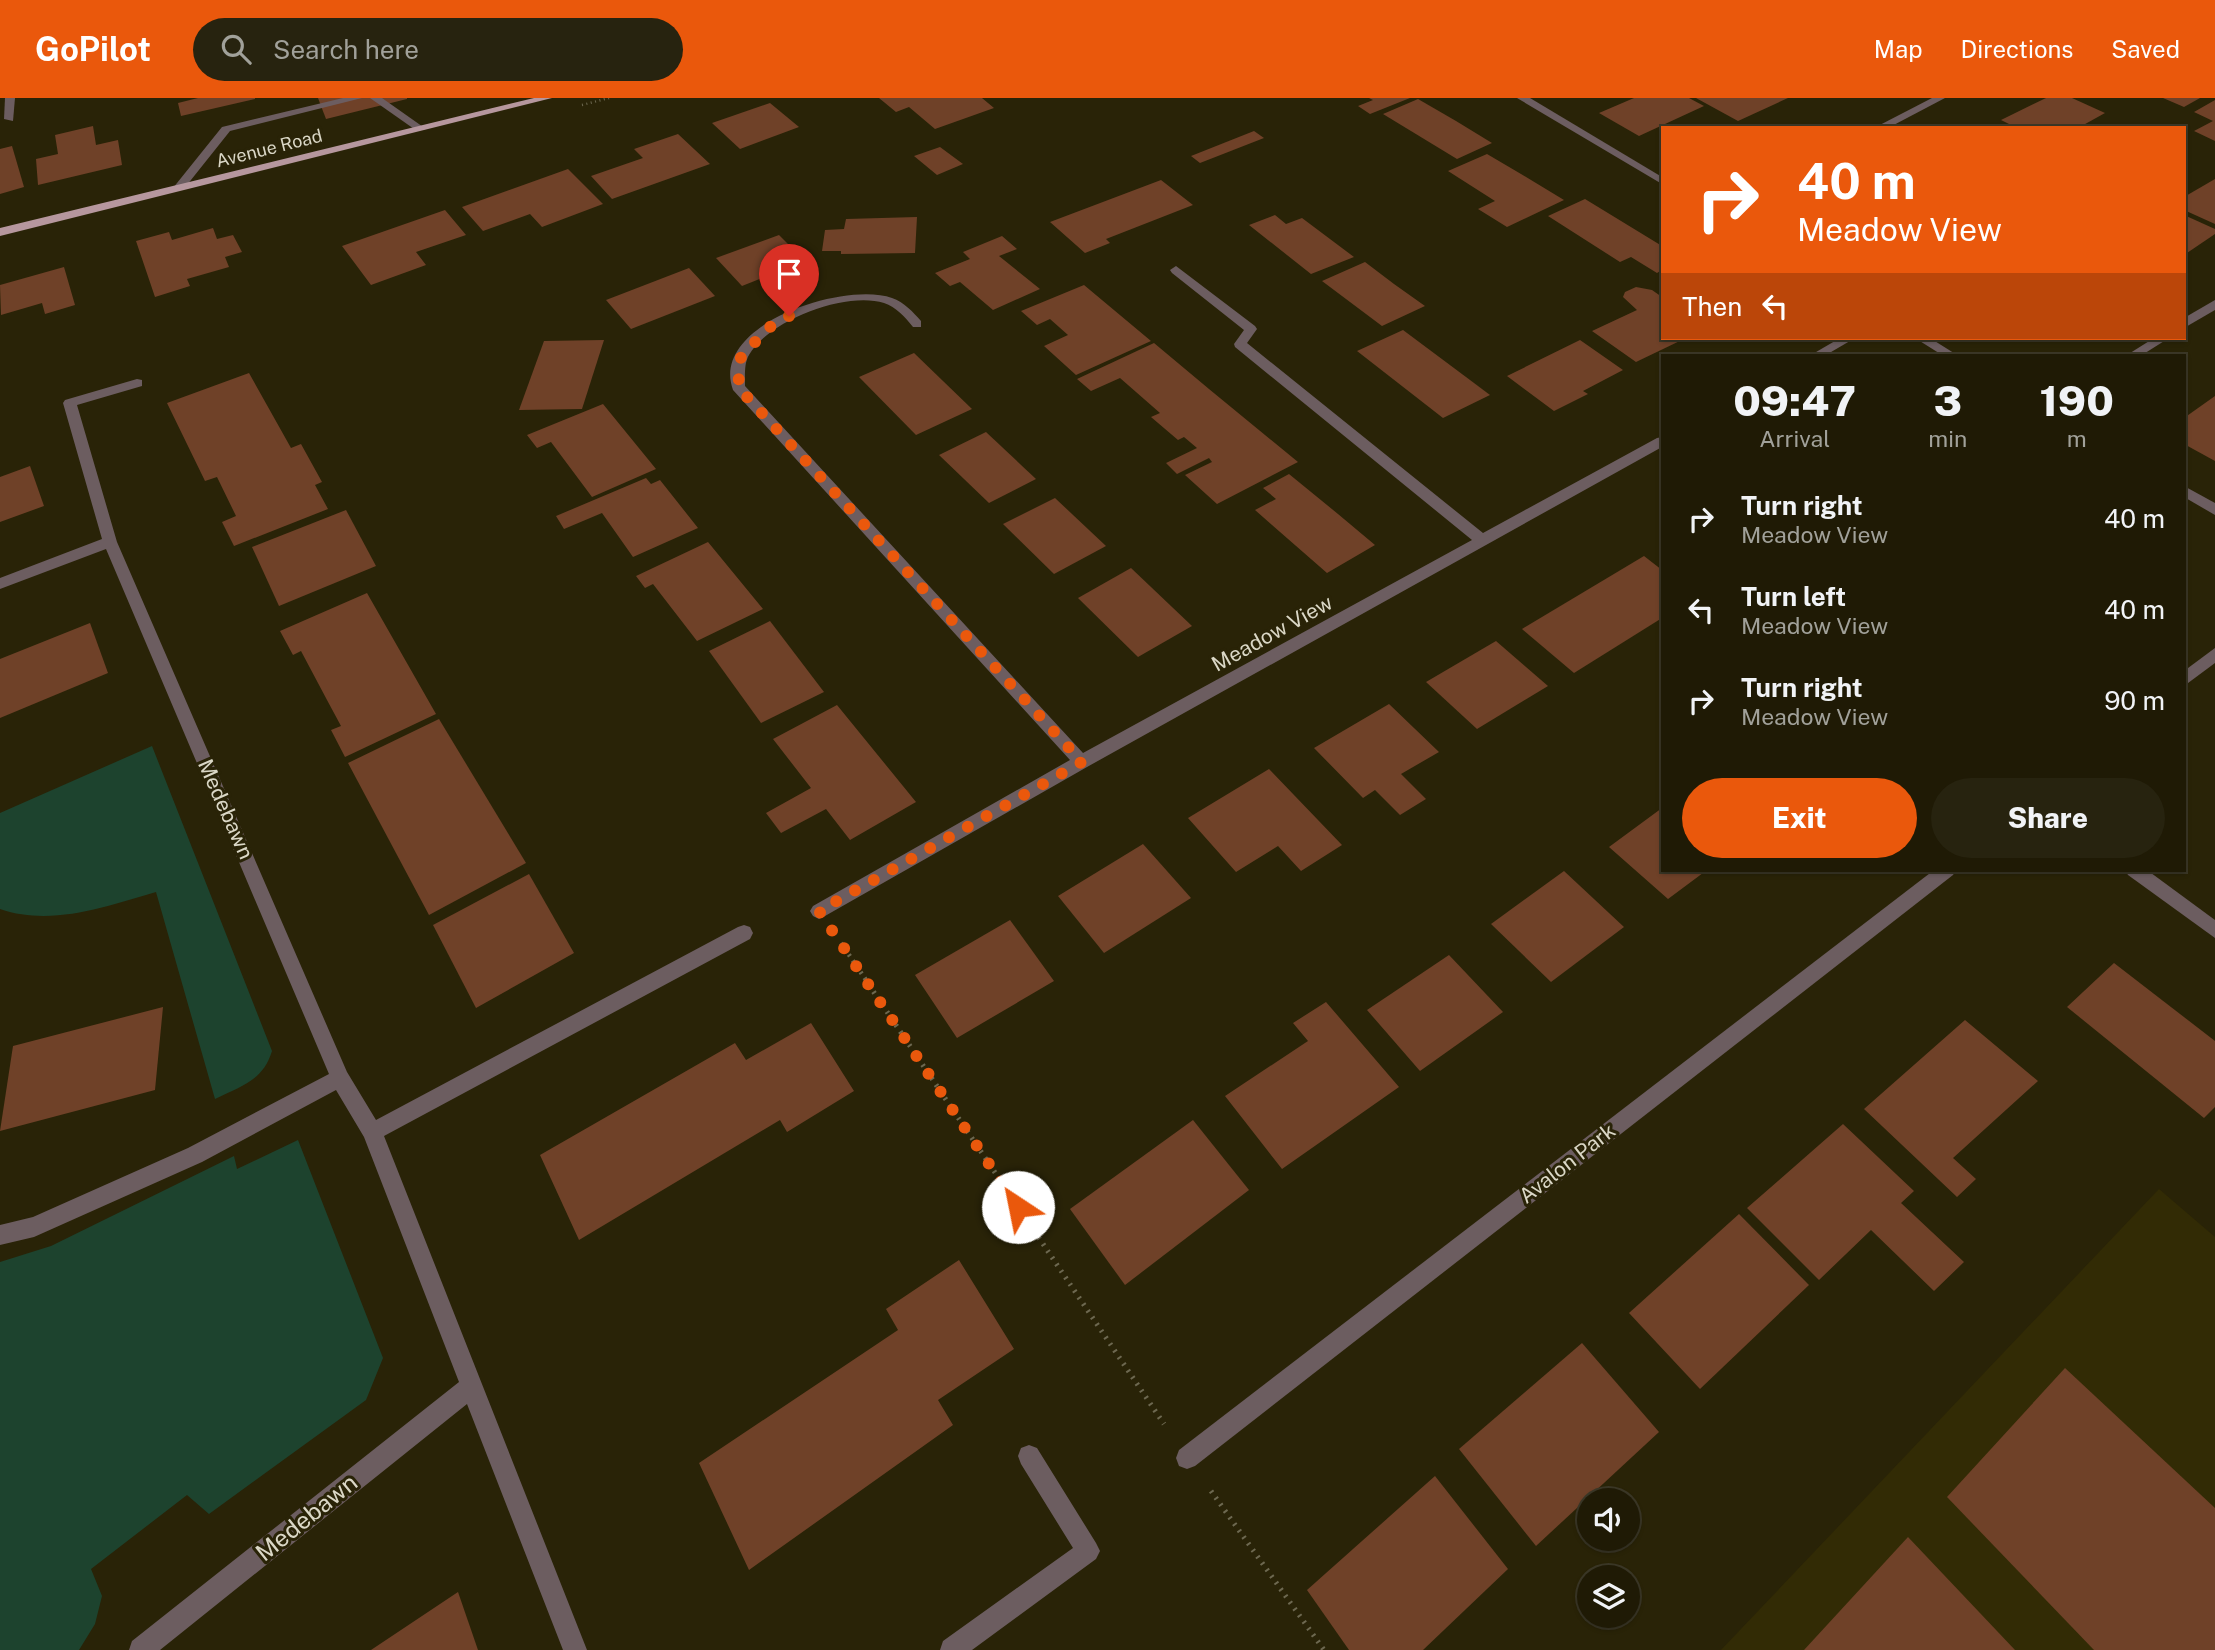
<!DOCTYPE html>
<style>
:root{--surface:#1f1a05;--page:#27230f;--text:#f1f3f6;--muted:#a1a19a;--line:#3c3827;--accent:#ea580c}
body{margin:0;font-family:"Public Sans",sans-serif;background:var(--page);color:var(--text);height:100vh;display:flex;flex-direction:column;font-size:26px;white-space:nowrap}
*{box-sizing:border-box;margin:0}
p{font-size:23px;color:var(--muted)}
.icon{flex:none;width:38px;height:38px;fill:none;stroke:currentColor;stroke-width:2;stroke-linecap:round;stroke-linejoin:round}
.map{position:relative;flex:1;overflow:hidden}
.side{position:absolute;left:1661px;top:256px;width:525px;height:518px;display:flex;flex-direction:column;background:var(--surface);border-radius:0px;box-shadow:0 2px 5px #0004,0 0 0 2px var(--line)}
.side>*{flex:none}
.guide{position:absolute;left:1661px;top:28px;width:525px;height:214px;border-radius:0px;box-shadow:0 2px 5px #0004,0 0 0 2px var(--line);background:#ea580c;color:#fff;overflow:hidden}
.buttons{position:absolute;left:1577px;top:1390px;display:grid;gap:14px}
.buttons a{display:grid;place-items:center;width:63px;height:63px;border-radius:50%;background:var(--surface);box-shadow:0 2px 5px #0004,0 0 0 2px var(--line);font-size:35px}
.pin{position:absolute;display:grid;place-items:center;width:60px;height:60px;color:#fff;margin:-72px -30px;border-radius:50% 50% 50% 0;rotate:-45deg;box-shadow:0 0 7px #0007}
.pin .icon{rotate:45deg}
.me{position:absolute;width:77px;margin:-38px;rotate:326deg;stroke-linejoin:round;filter:drop-shadow(0 0 5px #0008)}
.turn{display:flex;align-items:center;gap:24px;height:147px;padding:0 21px;font-size:32px}
.turn .icon{width:91px;height:91px;stroke-width:2.5}
.turn b{display:block;font-size:49px;line-height:60px}
.then{display:flex;align-items:center;height:66px;padding:0 21px;background:#0003;gap:14px;font-size:26px}
.eta{display:flex;justify-content:space-evenly;align-items:center;height:119px;text-align:center}
.eta b{font-size:42px;font-weight:800;line-height:49px}
.primary-button{display:flex;gap:14px;margin-top:auto;padding:14px 21px}
.primary-button a{flex:1;height:80px;border-radius:42px;background:var(--accent);color:#fff;font-size:28px;font-weight:800;line-height:80px;text-align:center}
.primary-button a+a{background:var(--page);color:var(--text)}
ul{padding:0;list-style:none}
li{display:flex;align-items:center;gap:21px;height:91px;padding:0 21px}
li div{flex:1}
li b{display:block;font-size:26px}
li em{font-style:normal}
header{display:flex;align-items:center;gap:42px;box-sizing:border-box;height:98px;padding:0 35px;background:var(--accent);color:#fff}
header strong{font-size:33px}
nav{display:flex;gap:38px;margin-inline-start:auto;font-size:24px}
.search{width:490px;height:63px;background:var(--page);display:flex;align-items:center;gap:18px;box-sizing:border-box;padding:0 24px;border-radius:38px;color:var(--muted);font-size:26px}
.map>svg:first-child{display:block}
.built{fill:#322b05}
.green{fill:#1d432e}
.building{fill:#6f4128}
.lines{fill:none;stroke-linecap:round;stroke-linejoin:round}
.path-far2{stroke:#6d6850;stroke-width:2.5;stroke-dasharray:1 3.5;stroke-linecap:butt}
.path-far1{stroke:#6d6850;stroke-width:4.5;stroke-dasharray:2 5;stroke-linecap:butt}
.path{stroke:#6d6850;stroke-width:5;stroke-dasharray:2 6;stroke-linecap:butt}
.minor{fill:#6c5d60;fill-rule:evenodd}
.major{fill:#b6979e;fill-rule:evenodd}
.route{stroke:#ea580c;stroke-width:12;stroke-dasharray:0 21.6}
.labels{text-anchor:middle;dominant-baseline:central;stroke-width:6;stroke-linejoin:round;paint-order:stroke}
.far-street-label{font-size:18px;fill:#dad7c6;stroke:#292307}
.street-label{font-size:21px;fill:#dad7c6;stroke:#292307}
.near-street-label{font-size:24px;fill:#dad7c6;stroke:#292307}
</style>
<header>
<strong>GoPilot</strong>
<div class="search"><svg class="icon" aria-label="search" viewBox="0 0 24 24"><circle cx="10" cy="10" r="6"/><path d="M15 15l6 6"/></svg>Search here</div>
<nav><a>Map</a><a>Directions</a><a>Saved</a></nav>
</header>
<div class="map">
<svg width="2215" height="1552" viewBox="0 0 2215 1552">
<rect width="100%" height="100%" fill="#292307"/>
<polygon class="built" points="2159,1091 2215,1139 2215,1552 1721,1552"/>
<g class="green">
<path d="M152 648 272 953C263 983 241 988 215 1001L156 794C107 808 52 829 0 811V715Z"/>
<polygon points="298,1042 383,1260 366,1302 209,1416 187,1397 91,1471 102,1498 95,1526 79,1552 0,1552 0,1164 51,1148 234,1058 237,1071"/>
</g>
<g class="building">
<polygon points="198,0 255,0 255,1 181,18 178,5"/>
<polygon points="318,0 407,0 407,1 326,21"/>
<polygon points="879,0 982,0 994,10 935,31 909,9 896,14"/>
<polygon points="1369,0 1410,0 1370,16 1358,8 1373,2"/>
<polygon points="1634,0 1689,0 1704,8 1639,38 1599,15"/>
<polygon points="1696,0 1788,0 1738,23"/>
<polygon points="2046,0 2072,0 2105,15 2078,30 2017,30 2001,22"/>
<polygon points="2163,0 2200,0 2184,9"/>
<polygon points="1418,1 1456,23 1492,45 1457,61 1383,16"/>
<polygon points="2215,2 2215,43 2194,33 2213,23 2194,14"/>
<polygon points="770,5 799,29 740,51 712,25"/>
<polygon points="93,28 96,47 118,42 122,67 38,87 36,61 58,56 55,37"/>
<polygon points="1254,33 1264,40 1200,65 1191,58"/>
<polygon points="678,36 710,66 612,101 591,78 643,60 634,51"/>
<polygon points="12,48 24,89 0,96 0,51"/>
<polygon points="940,49 963,66 937,77 914,58"/>
<polygon points="1487,56 1521,76 1564,102 1507,129 1478,111 1495,103 1448,73"/>
<polygon points="568,71 603,106 542,129 530,116 483,133 462,109"/>
<polygon points="2215,81 2215,126 2184,112 2184,99"/>
<polygon points="1161,82 1193,107 1106,141 1110,145 1085,155 1050,124"/>
<polygon points="1585,101 1662,148 1662,172 1657,175 1631,159 1620,164 1548,118"/>
<polygon points="445,112 466,137 416,154 426,167 371,187 342,148"/>
<polygon points="1275,117 1286,126 1302,120 1354,159 1311,176 1249,127"/>
<polygon points="2184,117 2215,131 2215,136 2184,157"/>
<polygon points="917,119 915,155 841,156 841,153 822,153 825,132 844,131 846,121"/>
<polygon points="213,130 217,141 233,137 242,154 225,159 229,169 187,181 190,188 155,199 136,143 169,134 172,142"/>
<polygon points="779,137 805,163 742,188 716,160"/>
<polygon points="1002,138 1017,151 999,158 1040,191 993,212 960,184 950,188 935,175 970,161 963,154"/>
<polygon points="1365,164 1394,186 1425,208 1382,228 1322,183"/>
<polygon points="64,169 75,207 45,216 42,205 1,217 0,187"/>
<polygon points="689,170 715,198 631,231 606,202"/>
<polygon points="1084,187 1151,243 1076,277 1044,248 1068,237 1050,221 1037,227 1021,213"/>
<polygon points="1636,189 1652,192 1662,199 1662,240 1686,240 1636,264 1592,233 1637,212 1623,199 1625,194"/>
<polygon points="1403,232 1470,282 1490,297 1443,320 1357,253"/>
<polygon points="604,242 582,311 519,312 544,243"/>
<polygon points="1580,242 1623,272 1583,293 1588,296 1554,313 1507,278"/>
<polygon points="1154,245 1209,291 1298,364 1217,406 1185,377 1212,364 1209,360 1177,376 1166,365 1197,350 1184,339 1178,342 1151,319 1160,315 1120,280 1091,293 1077,281"/>
<polygon points="914,255 972,311 916,337 859,279"/>
<polygon points="249,275 291,350 301,346 322,384 315,387 328,411 234,448 222,424 236,418 217,379 205,383 167,305"/>
<polygon points="2215,298 2215,363 2184,346 2184,320"/>
<polygon points="603,306 656,371 592,399 551,344 537,350 527,337"/>
<polygon points="986,334 1036,381 989,405 939,357"/>
<polygon points="30,368 44,408 0,424 0,379"/>
<polygon points="1289,376 1338,416 1375,447 1327,475 1255,412 1276,401 1263,390"/>
<polygon points="646,380 651,386 660,382 698,430 633,459 602,415 564,431 556,418"/>
<polygon points="1055,400 1106,448 1054,476 1003,426"/>
<polygon points="346,412 376,468 279,508 252,449"/>
<polygon points="708,444 763,511 697,543 653,486 645,490 636,478"/>
<polygon points="1644,458 1662,472 1662,520 1574,575 1522,531"/>
<polygon points="1131,470 1192,528 1138,559 1078,500"/>
<polygon points="367,495 436,616 345,659 331,632 341,628 327,602 301,553 293,557 280,533"/>
<polygon points="770,523 824,594 761,625 709,553"/>
<polygon points="90,525 108,575 0,620 0,561"/>
<polygon points="1496,543 1548,588 1477,631 1426,584"/>
<polygon points="1389,606 1439,654 1401,676 1426,701 1400,717 1375,692 1363,700 1314,650"/>
<polygon points="837,607 916,704 850,742 826,711 781,735 766,715 811,690 773,641"/>
<polygon points="439,621 526,765 429,817 348,665"/>
<polygon points="1269,671 1342,747 1301,773 1278,748 1236,774 1188,720"/>
<polygon points="1662,710 1662,772 1707,772 1668,801 1609,749"/>
<polygon points="1143,746 1191,800 1104,855 1058,798"/>
<polygon points="1564,773 1624,829 1551,884 1491,826"/>
<polygon points="529,776 574,855 476,910 433,827"/>
<polygon points="1010,822 1054,883 957,940 915,877"/>
<polygon points="1449,857 1503,914 1420,973 1367,912"/>
<polygon points="2114,865 2215,943 2215,1009 2204,1020 2067,909"/>
<polygon points="1326,904 1399,989 1282,1071 1225,998 1308,943 1293,925"/>
<polygon points="163,909 155,992 0,1033 13,948"/>
<polygon points="1965,922 2038,983 1953,1060 1976,1081 1957,1099 1864,1011"/>
<polygon points="811,925 854,993 787,1034 780,1022 579,1142 540,1057 735,945 746,962"/>
<polygon points="1193,1022 1249,1092 1125,1187 1070,1111"/>
<polygon points="1843,1026 1914,1093 1901,1105 1964,1164 1934,1193 1871,1132 1819,1182 1747,1110"/>
<polygon points="1739,1116 1809,1187 1700,1291 1629,1215"/>
<polygon points="959,1162 1014,1251 938,1302 953,1327 749,1472 699,1365 898,1232 886,1211"/>
<polygon points="1582,1245 1659,1334 1536,1448 1459,1351"/>
<polygon points="2065,1270 2215,1410 2215,1552 2094,1552 1947,1399"/>
<polygon points="1435,1378 1508,1471 1423,1552 1349,1552 1307,1492"/>
<polygon points="1908,1439 2015,1552 1804,1552"/>
<polygon points="458,1494 478,1552 371,1552"/>
</g>
<g class="lines">
<polyline class="path-far2" points="582,7 609,0"/>
<polyline class="path-far1" points="841,845 870,888"/>
<g class="path">
<polyline points="869,887 1164,1326"/>
<polyline points="1211,1393 1324,1552"/>
</g>
<g class="minor">
<polygon points="5,0 15,0 13,23 4,21"/>
<polygon points="343,0 362,0 230,33 183,92 173,90 222,29"/>
<polygon points="370,0 382,0 426,31 417,33"/>
<polygon points="1517,0 1530,0 1662,79 1662,86"/>
<polygon points="1932,0 1945,0 1888,30 1874,30"/>
<path d="M1176 168 1255 228 1257 231 1247 245 1483 435 1657 340 1662 339V349L1087 669 825 818 819 821 813 818 810 813 813 808 1070 662 733 292C709 226 845 183 892 200 904 204 913 214 921 223V229H913C905 219 896 209 884 205 846 193 769 222 749 257 744 265 745 278 745 288L1083 655 1472 442 1235 249 1234 246 1244 232 1172 175 1170 172Z"/>
<polygon points="2215,202 2215,212 2184,230 2184,220"/>
<polygon points="1840,240 1855,240 1826,257 1811,257"/>
<polygon points="1915,240 1930,240 1957,257 1942,257"/>
<polygon points="2154,240 2169,240 2142,257 2127,257"/>
<polygon points="137,281 142,282 142,288 77,307 117,444 347,974 376,1022 738,829 744,827 750,829 753,835 750,841 384,1038 587,1552 563,1552 467,1306 160,1552 129,1552 132,1543 459,1284 364,1039 336,992 202,1064 34,1139 0,1147 0,1127 33,1119 188,1050 329,976 106,451 0,491 0,480 102,441 63,305 65,302"/>
<polygon points="2184,388 2215,405 2215,417 2184,399"/>
<polygon points="2215,550 2215,565 2184,588 2184,573"/>
<polygon points="1934,772 1956,772 1953,777 1195,1368 1187,1371 1179,1368 1176,1360 1179,1352"/>
<polygon points="2125,772 2147,772 2215,822 2215,840 2128,777"/>
<polygon points="1029,1347 1037,1350 1096,1445 1100,1453 1096,1461 972,1552 940,1552 943,1543 1073,1450 1021,1366 1018,1358 1021,1350"/>
</g>
<polygon class="major" points="534,0 552,0 0,138 0,130"/>
</g>
<g class="lines">
<polyline class="route" points="789,218 772,227 741,258 738,289 1082,664 819,813 1018,1109"/>
</g>
<g class="labels">
<g class="far-street-label">
<text transform="translate(269 50) rotate(-14)">Avenue Road</text>
</g>
<g class="street-label">
<text transform="translate(1272 535) rotate(-29)">Meadow View</text>
<text transform="translate(226 711) rotate(66)">Medebawn</text>
<text transform="translate(1567 1065) rotate(-38)">Avalon Park</text>
</g>
<g class="near-street-label">
<text transform="translate(306 1419) rotate(-39)">Medebawn</text>
</g>
</g>
</svg>
<div class="buttons">
<a><svg class="icon" aria-label="sound" viewBox="0 0 24 24"><path d="M4 9h4l5-4v14l-5-4H4zM17 9q2 3 0 6"/></svg></a>
<a><svg class="icon" aria-label="layers" viewBox="0 0 24 24"><path d="M12 4l9 5-9 5-9-5zM3 14l9 5 9-5"/></svg></a>
</div>
<div class="pin" style="left:789px;top:218px;background:#d93025"><svg class="icon" aria-label="arrive" viewBox="0 0 24 24"><path d="M6 21V4h12l-3 4 3 4H6"/></svg></div>
<svg class="me" style="left:1018px;top:1109px" viewBox="-20 -20 40 40"><circle r="19" fill="#fff"/><path d="M0-13L10 11 0 6-10 11z" fill="#ea580c"/></svg>
<div class="guide">
<div class="turn"><svg class="icon" aria-label="right" viewBox="0 0 24 24"><path d="M7 20v-9h11M14 6l5 5-5 5"/></svg><div><b>40 m</b>Meadow View</div></div>
<div class="then">Then<svg class="icon" aria-label="left" viewBox="0 0 24 24"><path d="M17 20v-9H6M10 6l-5 5 5 5"/></svg></div>
</div>
<section class="side">
<div class="eta">
<div><b>09:47</b><p>Arrival</p></div>
<div><b>3</b><p>min</p></div>
<div><b>190</b><p>m</p></div>
</div>
<ul>
<li><svg class="icon" aria-label="right" viewBox="0 0 24 24"><path d="M7 20v-9h11M14 6l5 5-5 5"/></svg><div><b>Turn right</b><p>Meadow View</p></div><em>40 m</em></li>
<li><svg class="icon" aria-label="left" viewBox="0 0 24 24"><path d="M17 20v-9H6M10 6l-5 5 5 5"/></svg><div><b>Turn left</b><p>Meadow View</p></div><em>40 m</em></li>
<li><svg class="icon" aria-label="right" viewBox="0 0 24 24"><path d="M7 20v-9h11M14 6l5 5-5 5"/></svg><div><b>Turn right</b><p>Meadow View</p></div><em>90 m</em></li>
</ul>
<div class="primary-button"><a>Exit</a><a>Share</a></div>
</section>
</div>
